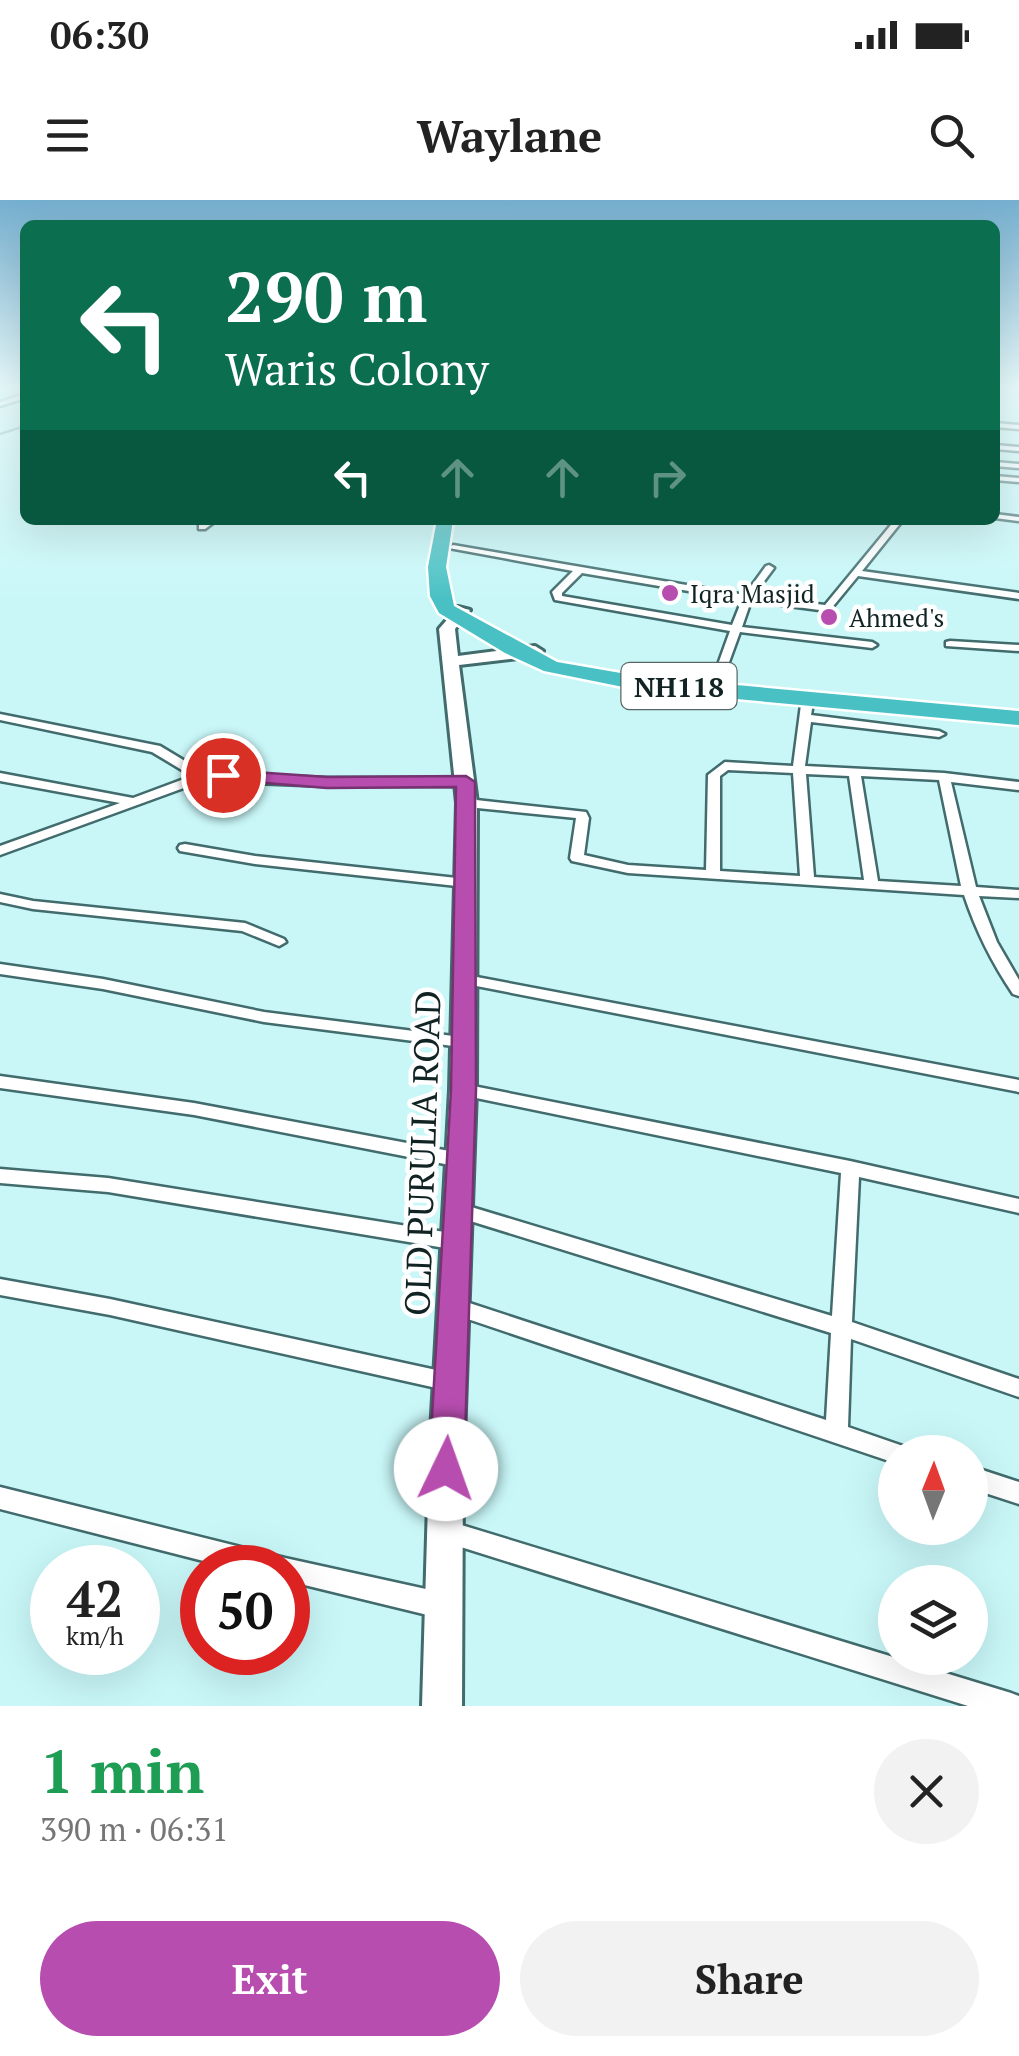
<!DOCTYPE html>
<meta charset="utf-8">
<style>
:root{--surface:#fff;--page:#f2f2f2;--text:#222;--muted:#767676;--accent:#b74daf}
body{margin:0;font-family:"PT Serif",serif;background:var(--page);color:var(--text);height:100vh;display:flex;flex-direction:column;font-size:38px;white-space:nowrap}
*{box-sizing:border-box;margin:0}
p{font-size:32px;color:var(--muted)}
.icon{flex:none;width:55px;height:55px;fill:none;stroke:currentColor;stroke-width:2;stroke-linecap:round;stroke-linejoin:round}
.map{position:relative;height:1506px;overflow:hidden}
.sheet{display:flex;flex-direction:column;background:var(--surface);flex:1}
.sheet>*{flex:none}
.top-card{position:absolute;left:20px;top:20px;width:980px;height:305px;border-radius:15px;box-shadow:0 10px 40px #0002;background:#0b6e4f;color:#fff;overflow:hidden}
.needle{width:65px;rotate:1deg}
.controls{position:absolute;left:878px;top:1235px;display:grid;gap:20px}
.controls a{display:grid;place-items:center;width:110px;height:110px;border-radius:50%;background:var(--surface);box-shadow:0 10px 40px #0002;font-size:50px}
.speed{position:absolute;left:30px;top:1345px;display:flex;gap:20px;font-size:50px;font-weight:700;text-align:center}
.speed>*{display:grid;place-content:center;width:130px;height:130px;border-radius:50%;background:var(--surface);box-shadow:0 10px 40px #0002;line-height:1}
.speed small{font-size:25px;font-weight:400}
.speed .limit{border:15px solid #d22;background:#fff;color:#111}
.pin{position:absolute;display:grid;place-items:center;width:85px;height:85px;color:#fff;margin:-42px;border:5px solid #fff;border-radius:50%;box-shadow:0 2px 10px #0007}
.me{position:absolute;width:110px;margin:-55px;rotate:3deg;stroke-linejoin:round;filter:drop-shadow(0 0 8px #0008)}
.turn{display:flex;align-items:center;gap:35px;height:210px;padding:0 40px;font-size:45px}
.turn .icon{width:130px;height:130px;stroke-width:2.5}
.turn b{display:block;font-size:70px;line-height:85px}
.lanes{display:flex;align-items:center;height:95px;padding:0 40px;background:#0003;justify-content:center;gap:50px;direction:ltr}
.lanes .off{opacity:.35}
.round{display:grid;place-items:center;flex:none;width:105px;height:105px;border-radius:52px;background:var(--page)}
.overview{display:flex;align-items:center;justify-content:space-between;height:170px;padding:0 40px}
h1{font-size:60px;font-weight:700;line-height:75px;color:#1e9e55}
.action{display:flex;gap:20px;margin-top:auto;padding:20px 40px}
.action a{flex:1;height:115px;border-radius:60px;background:var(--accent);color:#fff;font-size:40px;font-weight:700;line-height:115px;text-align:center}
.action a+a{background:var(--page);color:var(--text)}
.status{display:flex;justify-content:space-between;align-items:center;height:70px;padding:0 50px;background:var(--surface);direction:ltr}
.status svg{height:28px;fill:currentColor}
header{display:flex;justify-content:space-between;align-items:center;height:130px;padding:0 40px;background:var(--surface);font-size:45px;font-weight:700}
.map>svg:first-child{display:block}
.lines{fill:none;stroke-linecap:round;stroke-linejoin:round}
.stream{stroke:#6aa7a9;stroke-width:2.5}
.street-casing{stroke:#416b6c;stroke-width:5}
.secondary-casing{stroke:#416b6c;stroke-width:6}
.highway-casing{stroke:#fff;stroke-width:5}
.street{fill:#fff;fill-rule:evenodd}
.secondary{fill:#fff;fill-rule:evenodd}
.highway{fill:#49c1c4;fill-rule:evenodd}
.route{fill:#b74daf;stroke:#773272;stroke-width:2.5}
.poi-dot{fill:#b74daf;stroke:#fff;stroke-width:4}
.labels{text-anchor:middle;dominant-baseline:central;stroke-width:9;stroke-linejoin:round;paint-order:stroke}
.far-poi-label{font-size:25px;fill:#112323;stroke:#fff;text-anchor:start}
.shield{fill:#fff;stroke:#586565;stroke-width:2.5}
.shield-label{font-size:28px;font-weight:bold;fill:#112323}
.near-street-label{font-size:35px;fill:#112323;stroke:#fff}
</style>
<div class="status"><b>06:30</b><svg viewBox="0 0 49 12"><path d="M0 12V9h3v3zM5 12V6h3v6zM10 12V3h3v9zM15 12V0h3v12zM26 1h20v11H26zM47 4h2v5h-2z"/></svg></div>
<header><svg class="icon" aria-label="menu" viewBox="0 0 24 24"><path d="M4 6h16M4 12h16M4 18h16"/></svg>Waylane<svg class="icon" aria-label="search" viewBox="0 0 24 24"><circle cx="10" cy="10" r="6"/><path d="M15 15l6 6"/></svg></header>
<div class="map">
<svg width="1019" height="1506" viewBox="0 0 1019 1506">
<rect width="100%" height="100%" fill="#c9f7f8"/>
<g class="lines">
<polyline class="stream" points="0,234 25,226"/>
<defs>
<g id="street">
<polygon points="25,194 25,198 0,206 0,202"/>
<polygon points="995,223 1019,225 1019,229 995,227"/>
<polygon points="995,245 1019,247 1019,251 995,249"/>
<polygon points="995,262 1019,264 1019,268 995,266"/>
<polygon points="995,276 1019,278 1019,282 995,280"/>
<polygon points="995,314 1019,317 1019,321 995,318"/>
<polygon points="207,320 217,320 205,329 199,329 199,325"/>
<path d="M895 320H903L862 371 1019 393V399L858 376 830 410 827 411 751 401 742 427 872 442 877 445 872 448 740 432 721 484 716 487 711 484 730 431 555 400 552 392 573 371 449 348 453 345 745 395 766 366 769 365 774 368 753 396 825 405ZM582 373 742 400 732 425 562 396V393Z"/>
<polygon points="950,441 1019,445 1019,451 946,446 946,442"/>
<path d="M808 494 814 497 811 515 939 531 945 534 939 537 811 522 805 566 944 573 1019 582V590L951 582 976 687 1019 690V698L979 696 997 742 1019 780V796L1013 794C992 763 976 731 964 695L628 673 572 661 570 658 576 618 467 607 461 603 467 599 586 612 589 618 584 655 628 665 706 670 708 575 725 562 793 566 802 497ZM728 570 793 573 800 676 720 671V576ZM806 574 849 576 864 680 814 677ZM861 576 939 580 961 686 878 681Z"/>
<polygon points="0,514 160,546 205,573 327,578 466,578 472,582 466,586 327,586 203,581 0,655 0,646 120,603 0,581 0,573 133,598 192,576 152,552 0,520"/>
<polygon points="185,644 255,656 466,679 473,683 466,687 255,664 180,651 178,648 180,645"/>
<polygon points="0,694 33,701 245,723 284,739 286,742 279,746 242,731 33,709 0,702"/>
<polygon points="0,764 103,779 264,812 461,837 469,842 461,847 264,822 103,789 0,774"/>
<polygon points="466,775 1019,880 1019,892 461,783 458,780"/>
<polygon points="0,876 194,903 460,953 466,955 469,960 466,965 460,967 194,915 0,888"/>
<polygon points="463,884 850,961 1019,999 1019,1013 859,977 852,1122 1019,1179 1019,1197 851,1139 848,1227 903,1246 906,1252 895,1252 895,1263 447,1112 444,1106 447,1100 454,1098 826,1220 831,1133 451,1015 449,1010 451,1005 458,1003 832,1116 841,973 457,894 454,890 457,886"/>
<polygon points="0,969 108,978 457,1034 464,1037 467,1042 464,1047 457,1050 108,992 0,983"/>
<polygon points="0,1079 110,1099 450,1173 458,1175 461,1182 458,1189 450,1191 110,1115 0,1095"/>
<polygon points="970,1266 1019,1282 1019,1304 970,1288"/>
<polygon points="0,1287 285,1358 444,1393 453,1397 457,1406 453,1415 444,1419 288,1381 288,1368 231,1368 0,1309"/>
<polygon points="445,1320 1011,1493 1019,1496 1019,1506 968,1506 445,1342 437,1339 433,1331 437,1323"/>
</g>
<polygon id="secondary" points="458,407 470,410 455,429 458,456 535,446 543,451 535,456 459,465 477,603 476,890 463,1269 462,1506 422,1506 429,1269 450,890 457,603 439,429"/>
<polygon id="highway" points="437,320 453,320 446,367 454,406 557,462 638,476 1019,511 1019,525 638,490 544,471 505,453 439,413 430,396 428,367"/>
</defs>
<use href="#street" class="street-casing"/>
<use href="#secondary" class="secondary-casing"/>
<use href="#highway" class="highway-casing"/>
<use href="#street" class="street"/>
<use href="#secondary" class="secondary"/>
<use href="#highway" class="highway"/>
</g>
<linearGradient id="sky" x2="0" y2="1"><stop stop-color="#75afcf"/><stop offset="0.47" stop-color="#e7fbfc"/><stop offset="1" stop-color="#e7fbfc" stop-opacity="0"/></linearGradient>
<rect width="1019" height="399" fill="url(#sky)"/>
<polygon class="route" points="223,570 327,577 466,576 475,582 476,890 464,1269 459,1280 446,1285 434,1280 429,1269 451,890 456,587 327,588 217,579 214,575"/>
<g class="poi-dot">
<circle cx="670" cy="393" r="10"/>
<circle cx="829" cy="417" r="10"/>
</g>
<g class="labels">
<g class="far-poi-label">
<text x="690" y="393">Iqra Masjid</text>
<text x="849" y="417">Ahmed's</text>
</g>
<rect class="shield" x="621.5" y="463" width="115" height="46" rx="8"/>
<g class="shield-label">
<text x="679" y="486">NH118</text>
</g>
<g class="near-street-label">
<text transform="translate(422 953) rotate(-88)">OLD PURULIA ROAD</text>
</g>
</g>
</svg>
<div class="controls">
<a><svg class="needle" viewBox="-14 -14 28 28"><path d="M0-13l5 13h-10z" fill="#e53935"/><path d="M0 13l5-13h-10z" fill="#767676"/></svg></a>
<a><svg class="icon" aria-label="layers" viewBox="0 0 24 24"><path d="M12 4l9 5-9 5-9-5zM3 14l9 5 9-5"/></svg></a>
</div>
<div class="speed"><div>42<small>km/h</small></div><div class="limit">50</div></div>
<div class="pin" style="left:223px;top:575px;background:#d93025"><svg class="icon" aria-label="arrive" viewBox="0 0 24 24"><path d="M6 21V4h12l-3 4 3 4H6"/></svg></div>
<svg class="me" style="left:446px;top:1269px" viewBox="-20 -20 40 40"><circle r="19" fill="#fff"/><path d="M0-13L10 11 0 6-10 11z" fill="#b74daf"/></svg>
<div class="top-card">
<div class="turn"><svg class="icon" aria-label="left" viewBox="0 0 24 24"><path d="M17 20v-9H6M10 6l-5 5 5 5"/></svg><div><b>290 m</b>Waris Colony</div></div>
<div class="lanes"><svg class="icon" aria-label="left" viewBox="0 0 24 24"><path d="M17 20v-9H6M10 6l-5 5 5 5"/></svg><svg class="icon off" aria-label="ahead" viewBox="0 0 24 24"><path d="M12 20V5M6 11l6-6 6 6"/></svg><svg class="icon off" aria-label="ahead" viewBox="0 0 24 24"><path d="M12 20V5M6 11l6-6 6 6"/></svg><svg class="icon off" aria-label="right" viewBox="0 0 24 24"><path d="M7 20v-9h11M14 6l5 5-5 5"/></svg></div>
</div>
</div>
<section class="sheet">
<div class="overview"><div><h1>1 min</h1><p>390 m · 06:31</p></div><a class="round"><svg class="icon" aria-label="close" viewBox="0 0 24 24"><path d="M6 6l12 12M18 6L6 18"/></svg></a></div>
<div class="action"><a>Exit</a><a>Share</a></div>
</section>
